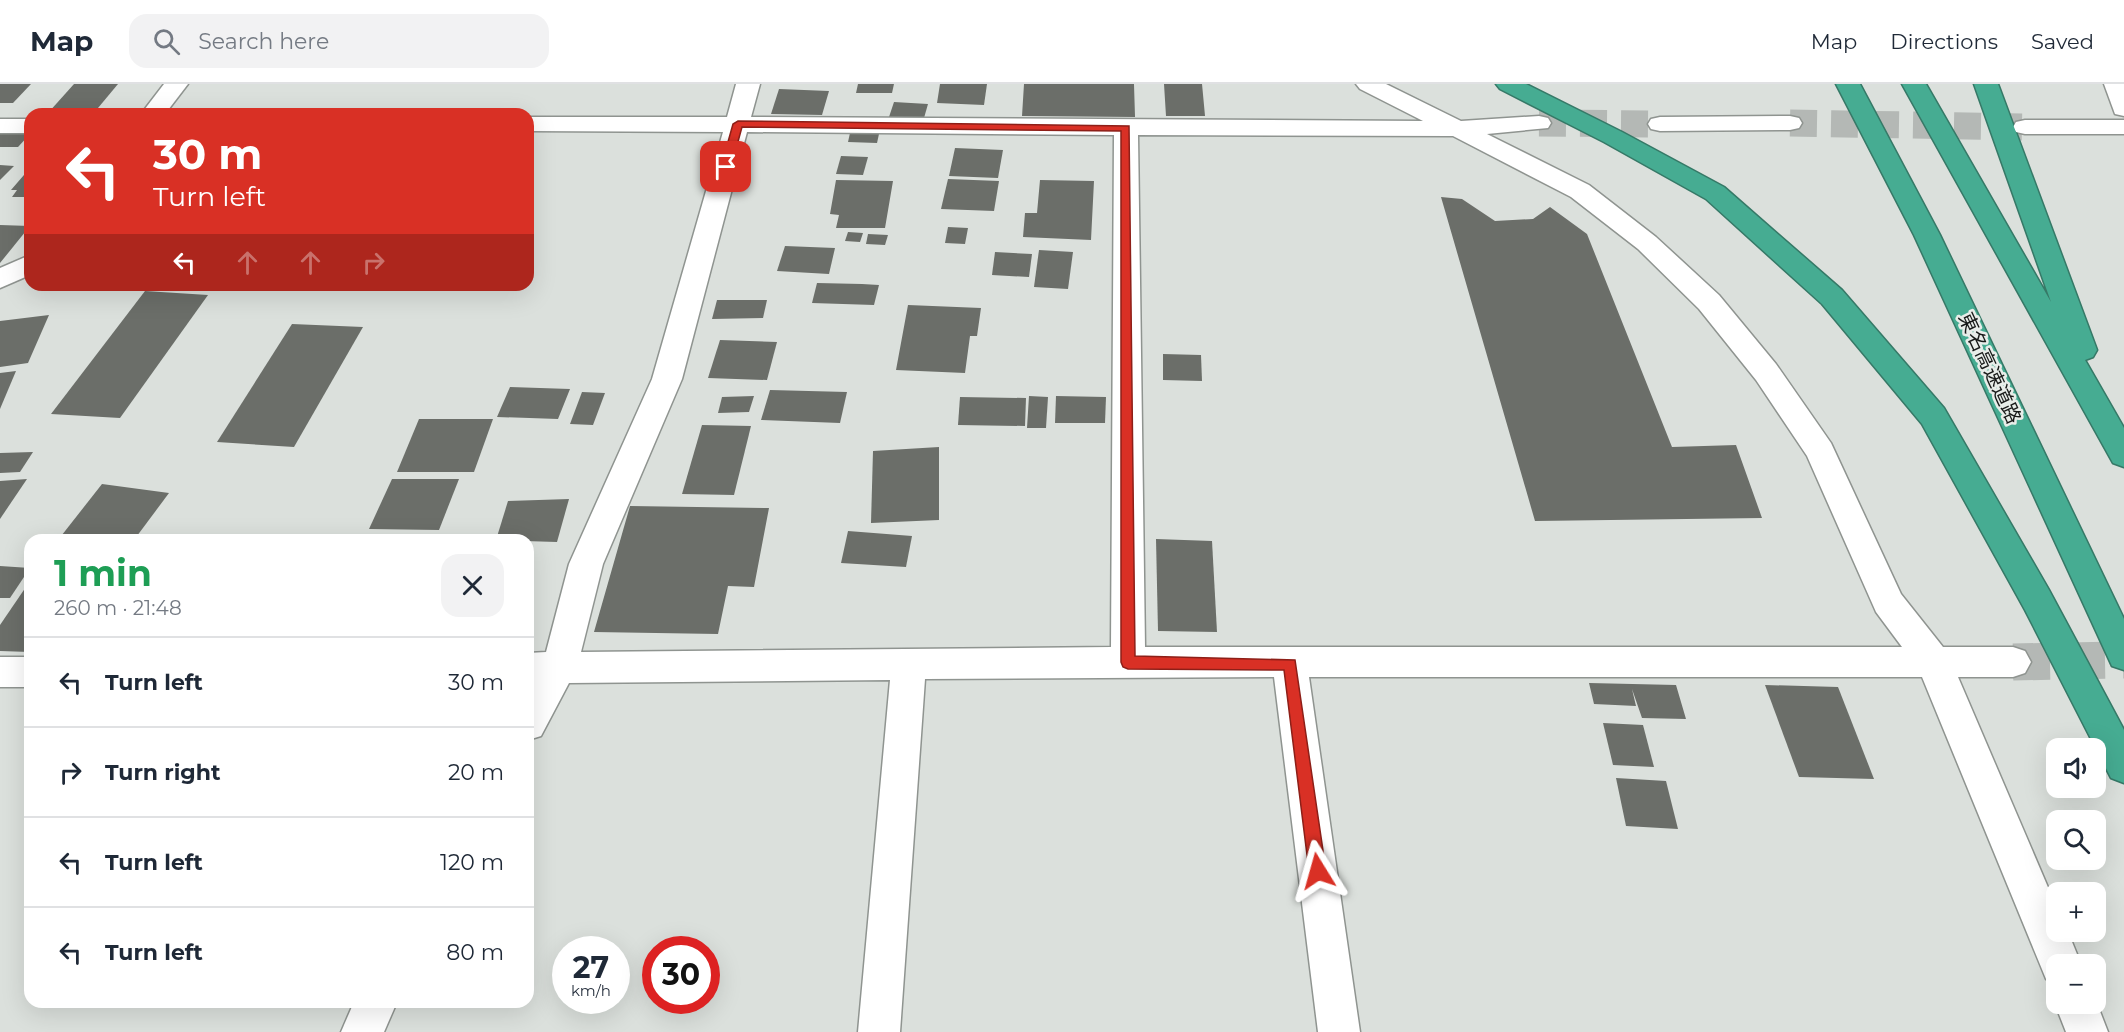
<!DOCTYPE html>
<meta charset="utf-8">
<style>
:root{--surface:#fff;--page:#f2f2f3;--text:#1f2937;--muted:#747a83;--line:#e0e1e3}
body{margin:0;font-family:Montserrat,"Noto Sans JP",sans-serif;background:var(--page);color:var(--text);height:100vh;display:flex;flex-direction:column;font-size:22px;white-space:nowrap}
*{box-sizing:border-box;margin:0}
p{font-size:20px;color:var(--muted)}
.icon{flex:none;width:33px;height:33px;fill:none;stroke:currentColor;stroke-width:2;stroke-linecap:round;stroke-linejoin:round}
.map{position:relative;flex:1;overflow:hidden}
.side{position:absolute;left:24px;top:450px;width:510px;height:474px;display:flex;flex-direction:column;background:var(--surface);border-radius:18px;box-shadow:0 6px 24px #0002}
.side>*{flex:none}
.guide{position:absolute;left:24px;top:24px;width:510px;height:183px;border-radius:18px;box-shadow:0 6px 24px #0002;background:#d93025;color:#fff;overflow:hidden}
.fabs{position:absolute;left:2046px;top:654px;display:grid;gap:12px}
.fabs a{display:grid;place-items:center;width:60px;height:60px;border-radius:12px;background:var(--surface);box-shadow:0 6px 24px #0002;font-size:30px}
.speed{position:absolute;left:552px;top:852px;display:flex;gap:12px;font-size:30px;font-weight:700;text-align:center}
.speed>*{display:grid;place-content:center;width:78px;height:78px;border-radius:50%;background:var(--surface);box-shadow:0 6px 24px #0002;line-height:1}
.speed small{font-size:15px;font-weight:400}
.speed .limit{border:9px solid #d22;background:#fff;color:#111}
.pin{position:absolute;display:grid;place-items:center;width:51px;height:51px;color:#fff;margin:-26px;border-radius:12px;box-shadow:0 3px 9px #0006}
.me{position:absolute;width:66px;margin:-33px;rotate:352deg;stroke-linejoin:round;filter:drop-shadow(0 0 4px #0008)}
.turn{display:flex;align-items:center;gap:21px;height:126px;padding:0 30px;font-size:27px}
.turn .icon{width:78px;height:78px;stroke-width:2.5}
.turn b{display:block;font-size:42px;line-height:51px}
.lanes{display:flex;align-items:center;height:57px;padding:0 30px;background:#0003;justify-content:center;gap:30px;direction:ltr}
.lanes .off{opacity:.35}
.round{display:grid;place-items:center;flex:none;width:63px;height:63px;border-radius:18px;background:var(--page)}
.headline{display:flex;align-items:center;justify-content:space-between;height:102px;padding:0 30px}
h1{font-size:36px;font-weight:700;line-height:45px;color:#1e9e55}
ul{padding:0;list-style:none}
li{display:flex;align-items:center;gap:18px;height:90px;padding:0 30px;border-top:2px solid var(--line)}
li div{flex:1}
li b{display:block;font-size:22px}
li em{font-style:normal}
header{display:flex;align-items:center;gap:36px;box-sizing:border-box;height:84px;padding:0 30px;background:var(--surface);border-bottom:2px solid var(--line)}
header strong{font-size:28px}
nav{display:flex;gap:33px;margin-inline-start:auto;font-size:21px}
.search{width:420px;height:54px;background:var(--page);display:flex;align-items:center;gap:15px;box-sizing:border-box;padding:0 21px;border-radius:18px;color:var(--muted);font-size:22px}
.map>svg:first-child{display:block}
.building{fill:#6b6e69}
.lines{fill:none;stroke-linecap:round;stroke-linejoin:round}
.minor-tunnel-far1{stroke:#b4b8b5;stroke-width:27;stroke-dasharray:27 14;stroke-linecap:butt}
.minor-tunnel{stroke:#b4b8b5;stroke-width:37;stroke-dasharray:37 18;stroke-linecap:butt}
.minor-casing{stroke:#8f9490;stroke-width:3}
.motorway-casing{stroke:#367967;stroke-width:3}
.minor{fill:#fff;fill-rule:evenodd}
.motorway{fill:#46ac92;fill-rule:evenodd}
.route{fill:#d93025;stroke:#8d1f18;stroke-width:1.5}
.labels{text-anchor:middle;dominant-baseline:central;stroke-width:5;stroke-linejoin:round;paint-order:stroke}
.street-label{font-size:20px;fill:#171918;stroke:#e8ede9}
</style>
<header>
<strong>Map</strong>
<div class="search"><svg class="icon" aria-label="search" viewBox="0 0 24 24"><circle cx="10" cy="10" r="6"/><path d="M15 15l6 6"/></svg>Search here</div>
<nav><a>Map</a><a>Directions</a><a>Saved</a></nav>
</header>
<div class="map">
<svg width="2124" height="948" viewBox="0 0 2124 948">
<rect width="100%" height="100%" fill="#dbe0dc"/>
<g class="building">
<polygon points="0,0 31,0 13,19 0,19"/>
<polygon points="74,0 118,0 93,30 48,29"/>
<polygon points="858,0 894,0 892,9 856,9"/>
<polygon points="940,0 987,0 984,21 937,19"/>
<polygon points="1024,0 1134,0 1135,33 1022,32"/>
<polygon points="1164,0 1202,0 1205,32 1166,32"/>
<polygon points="779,5 829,7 822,31 771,30"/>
<polygon points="894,18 928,20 924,34 889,33"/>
<polygon points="0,46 30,47 30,50 18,63 0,63"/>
<polygon points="850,49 879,50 877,59 848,58"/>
<polygon points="955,64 1003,66 998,94 949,92"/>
<polygon points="841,72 868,73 863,91 836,90"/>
<polygon points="0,81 14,82 0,96"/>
<polygon points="30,84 30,113 12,113 17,106 11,106"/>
<polygon points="948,95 999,97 994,127 941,125"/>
<polygon points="836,96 893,97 885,144 836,144 839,131 830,130"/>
<polygon points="1040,96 1094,97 1091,156 1023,153 1025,129 1037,129"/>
<polygon points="1441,113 1462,115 1495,137 1533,135 1550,123 1587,150 1672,363 1736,361 1762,434 1535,437"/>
<polygon points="0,141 30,142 0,179"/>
<polygon points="948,143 968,144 965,160 945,159"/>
<polygon points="848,148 863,149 860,158 845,157"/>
<polygon points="868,150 888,151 885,161 866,160"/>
<polygon points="785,162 835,164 829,190 777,187"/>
<polygon points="1039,166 1073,168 1068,205 1034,203"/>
<polygon points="995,168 1032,170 1029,193 992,191"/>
<polygon points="817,199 862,200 879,201 874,221 812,219"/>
<polygon points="145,207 208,211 120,334 51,330"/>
<polygon points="717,216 767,216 763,234 712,235"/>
<polygon points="908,221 981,224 977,252 970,252 965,289 896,286"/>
<polygon points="49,231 28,279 0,283 0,237"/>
<polygon points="292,240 363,243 294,363 217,358"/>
<polygon points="720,256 777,258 767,296 708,294"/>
<polygon points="1163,270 1201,271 1202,297 1163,296"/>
<polygon points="16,287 0,325 0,289"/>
<polygon points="510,303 570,305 558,335 497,333"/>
<polygon points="770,306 847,308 840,339 761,336"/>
<polygon points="582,308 605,309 593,341 570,340"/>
<polygon points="754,312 749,328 718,329 722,313"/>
<polygon points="1029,312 1048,313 1046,344 1027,344"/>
<polygon points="1056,312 1106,313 1105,339 1055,339"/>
<polygon points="960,313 1026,314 1025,342 958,341"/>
<polygon points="419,335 493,335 474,388 397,388"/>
<polygon points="702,341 751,342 734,411 682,410"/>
<polygon points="939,363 939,436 871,439 873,367"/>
<polygon points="33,368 20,388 0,389 0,369"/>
<polygon points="27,395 0,435 0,397"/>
<polygon points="392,395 459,395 439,446 369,445"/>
<polygon points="102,400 169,409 134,456 58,456"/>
<polygon points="569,415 557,458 496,456 508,417"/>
<polygon points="630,422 769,424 754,503 728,502 718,550 594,548"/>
<polygon points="848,447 912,452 906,483 841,479"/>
<polygon points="1156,455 1212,457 1217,548 1158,547"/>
<polygon points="0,482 30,484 10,514 0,514"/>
<polygon points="30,497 30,568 0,567 0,541"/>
<polygon points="1589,599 1676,601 1686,635 1642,634 1632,605 1636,622 1594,620"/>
<polygon points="1765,601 1838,603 1874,695 1799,693"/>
<polygon points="1603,639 1643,641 1654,683 1613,681"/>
<polygon points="1616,694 1666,697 1678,745 1626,742"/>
</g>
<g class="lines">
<g class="minor-tunnel-far1">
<polyline points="1539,39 1660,40"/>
<polyline points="1790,39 2025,43"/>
</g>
<polyline class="minor-tunnel" points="2013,578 2124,576"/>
<defs>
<g id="minor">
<polygon points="164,0 188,0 165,30 141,30"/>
<path d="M736 0H760L751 33 1423 37 1360 5 1356 0H1386L1461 37 1539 32 1548 34 1551 39 1548 44 1487 50 1589 101 1656 153 1719 211 1776 280 1831 359 1901 510 1943 563H2013L2025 567 2031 578 2025 589 2013 593H1958L2056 822V848H2068L2081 880H2056V899L2046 895 1922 593H1309L1360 948H1318L1274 593 925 595 900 948H858L890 596 569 599 541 652 528 656V606L532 599H528V569L546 568 569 480 652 295 723 48 528 47V33H727ZM747 48 1114 51 1111 563 581 568 603 480 682 295ZM1138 51 1453 52 1571 113 1638 165 1699 225 1756 296 1807 372 1876 528 1902 563H1145Z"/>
<polygon points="2104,0 2124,0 2124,32 2115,30"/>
<polygon points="1790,32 1799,34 1802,39 1799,44 1790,46 1660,47 1651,45 1648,40 1651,35 1660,33"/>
<rect x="0" y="35" width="30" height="14"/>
<polygon points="2025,36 2124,36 2124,50 2025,50 2016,48 2013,43 2016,38"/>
<polygon points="30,171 30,191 0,204 0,184"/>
<rect x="0" y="573" width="30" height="30"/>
<polygon points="2056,917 2056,920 2096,920 2096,917 2108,948 2066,948 2055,920"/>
<polygon points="354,918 397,918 384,948 341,948"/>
</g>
<g id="motorway">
<polygon points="1496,0 1526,0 1622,48 1724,103 1842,206 1944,324 2049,506 2124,646 2124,699 2111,694 2025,526 1922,340 1822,220 1706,115 1604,58 1500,5"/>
<polygon points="1836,0 1860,0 1940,151 2124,535 2124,586 2112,582 1914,151"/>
<polygon points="1902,0 1926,0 2051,218 1974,0 1998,0 2097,266 2093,273 2085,276 2124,344 2124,383 2113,379"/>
</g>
</defs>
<use href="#minor" class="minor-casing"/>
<use href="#motorway" class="motorway-casing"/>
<use href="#minor" class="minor"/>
<use href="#motorway" class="motorway"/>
</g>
<polygon class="route" points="738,37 1129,42 1135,572 1295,576 1326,787 1323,793 1318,795 1312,793 1309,787 1284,586 1128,585 1123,583 1121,578 1121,47 742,43 731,83 730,85 722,85 721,83 733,40"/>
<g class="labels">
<g class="street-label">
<text transform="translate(1990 284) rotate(65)">東名高速道路</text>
</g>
</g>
</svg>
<div class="fabs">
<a><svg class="icon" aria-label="sound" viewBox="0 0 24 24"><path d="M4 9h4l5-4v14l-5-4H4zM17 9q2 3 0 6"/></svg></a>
<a><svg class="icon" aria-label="search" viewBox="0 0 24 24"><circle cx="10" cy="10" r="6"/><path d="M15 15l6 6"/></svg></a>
<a>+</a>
<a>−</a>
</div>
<div class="speed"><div>27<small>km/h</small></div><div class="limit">30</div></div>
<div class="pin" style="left:726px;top:83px;background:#d93025"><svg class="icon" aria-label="arrive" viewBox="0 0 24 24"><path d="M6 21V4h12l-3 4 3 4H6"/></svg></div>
<svg class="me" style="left:1318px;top:787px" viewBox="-20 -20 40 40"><path d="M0-17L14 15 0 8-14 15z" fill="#d93025" stroke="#fff" stroke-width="4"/></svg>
<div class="guide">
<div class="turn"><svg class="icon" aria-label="left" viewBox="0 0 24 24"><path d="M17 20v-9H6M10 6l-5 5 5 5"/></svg><div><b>30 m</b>Turn left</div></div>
<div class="lanes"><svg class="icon" aria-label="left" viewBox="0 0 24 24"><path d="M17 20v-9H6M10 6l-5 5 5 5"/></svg><svg class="icon off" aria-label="ahead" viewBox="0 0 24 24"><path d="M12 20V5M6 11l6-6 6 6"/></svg><svg class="icon off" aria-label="ahead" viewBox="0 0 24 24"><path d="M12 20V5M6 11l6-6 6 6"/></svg><svg class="icon off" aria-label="right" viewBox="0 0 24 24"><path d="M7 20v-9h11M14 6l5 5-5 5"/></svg></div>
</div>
<section class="side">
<div class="headline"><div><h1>1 min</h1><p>260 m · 21:48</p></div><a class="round"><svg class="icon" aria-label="close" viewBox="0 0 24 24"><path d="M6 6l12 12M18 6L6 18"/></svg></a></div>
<ul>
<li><svg class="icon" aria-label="left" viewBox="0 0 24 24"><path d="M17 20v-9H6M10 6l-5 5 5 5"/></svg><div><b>Turn left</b></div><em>30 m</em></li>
<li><svg class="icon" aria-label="right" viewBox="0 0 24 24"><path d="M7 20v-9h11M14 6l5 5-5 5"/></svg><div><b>Turn right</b></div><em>20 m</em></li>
<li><svg class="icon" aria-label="left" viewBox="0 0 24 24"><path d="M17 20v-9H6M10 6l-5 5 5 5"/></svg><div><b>Turn left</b></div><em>120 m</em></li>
<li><svg class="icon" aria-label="left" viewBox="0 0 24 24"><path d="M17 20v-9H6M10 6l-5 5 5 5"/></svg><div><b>Turn left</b></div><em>80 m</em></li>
</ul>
</section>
</div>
